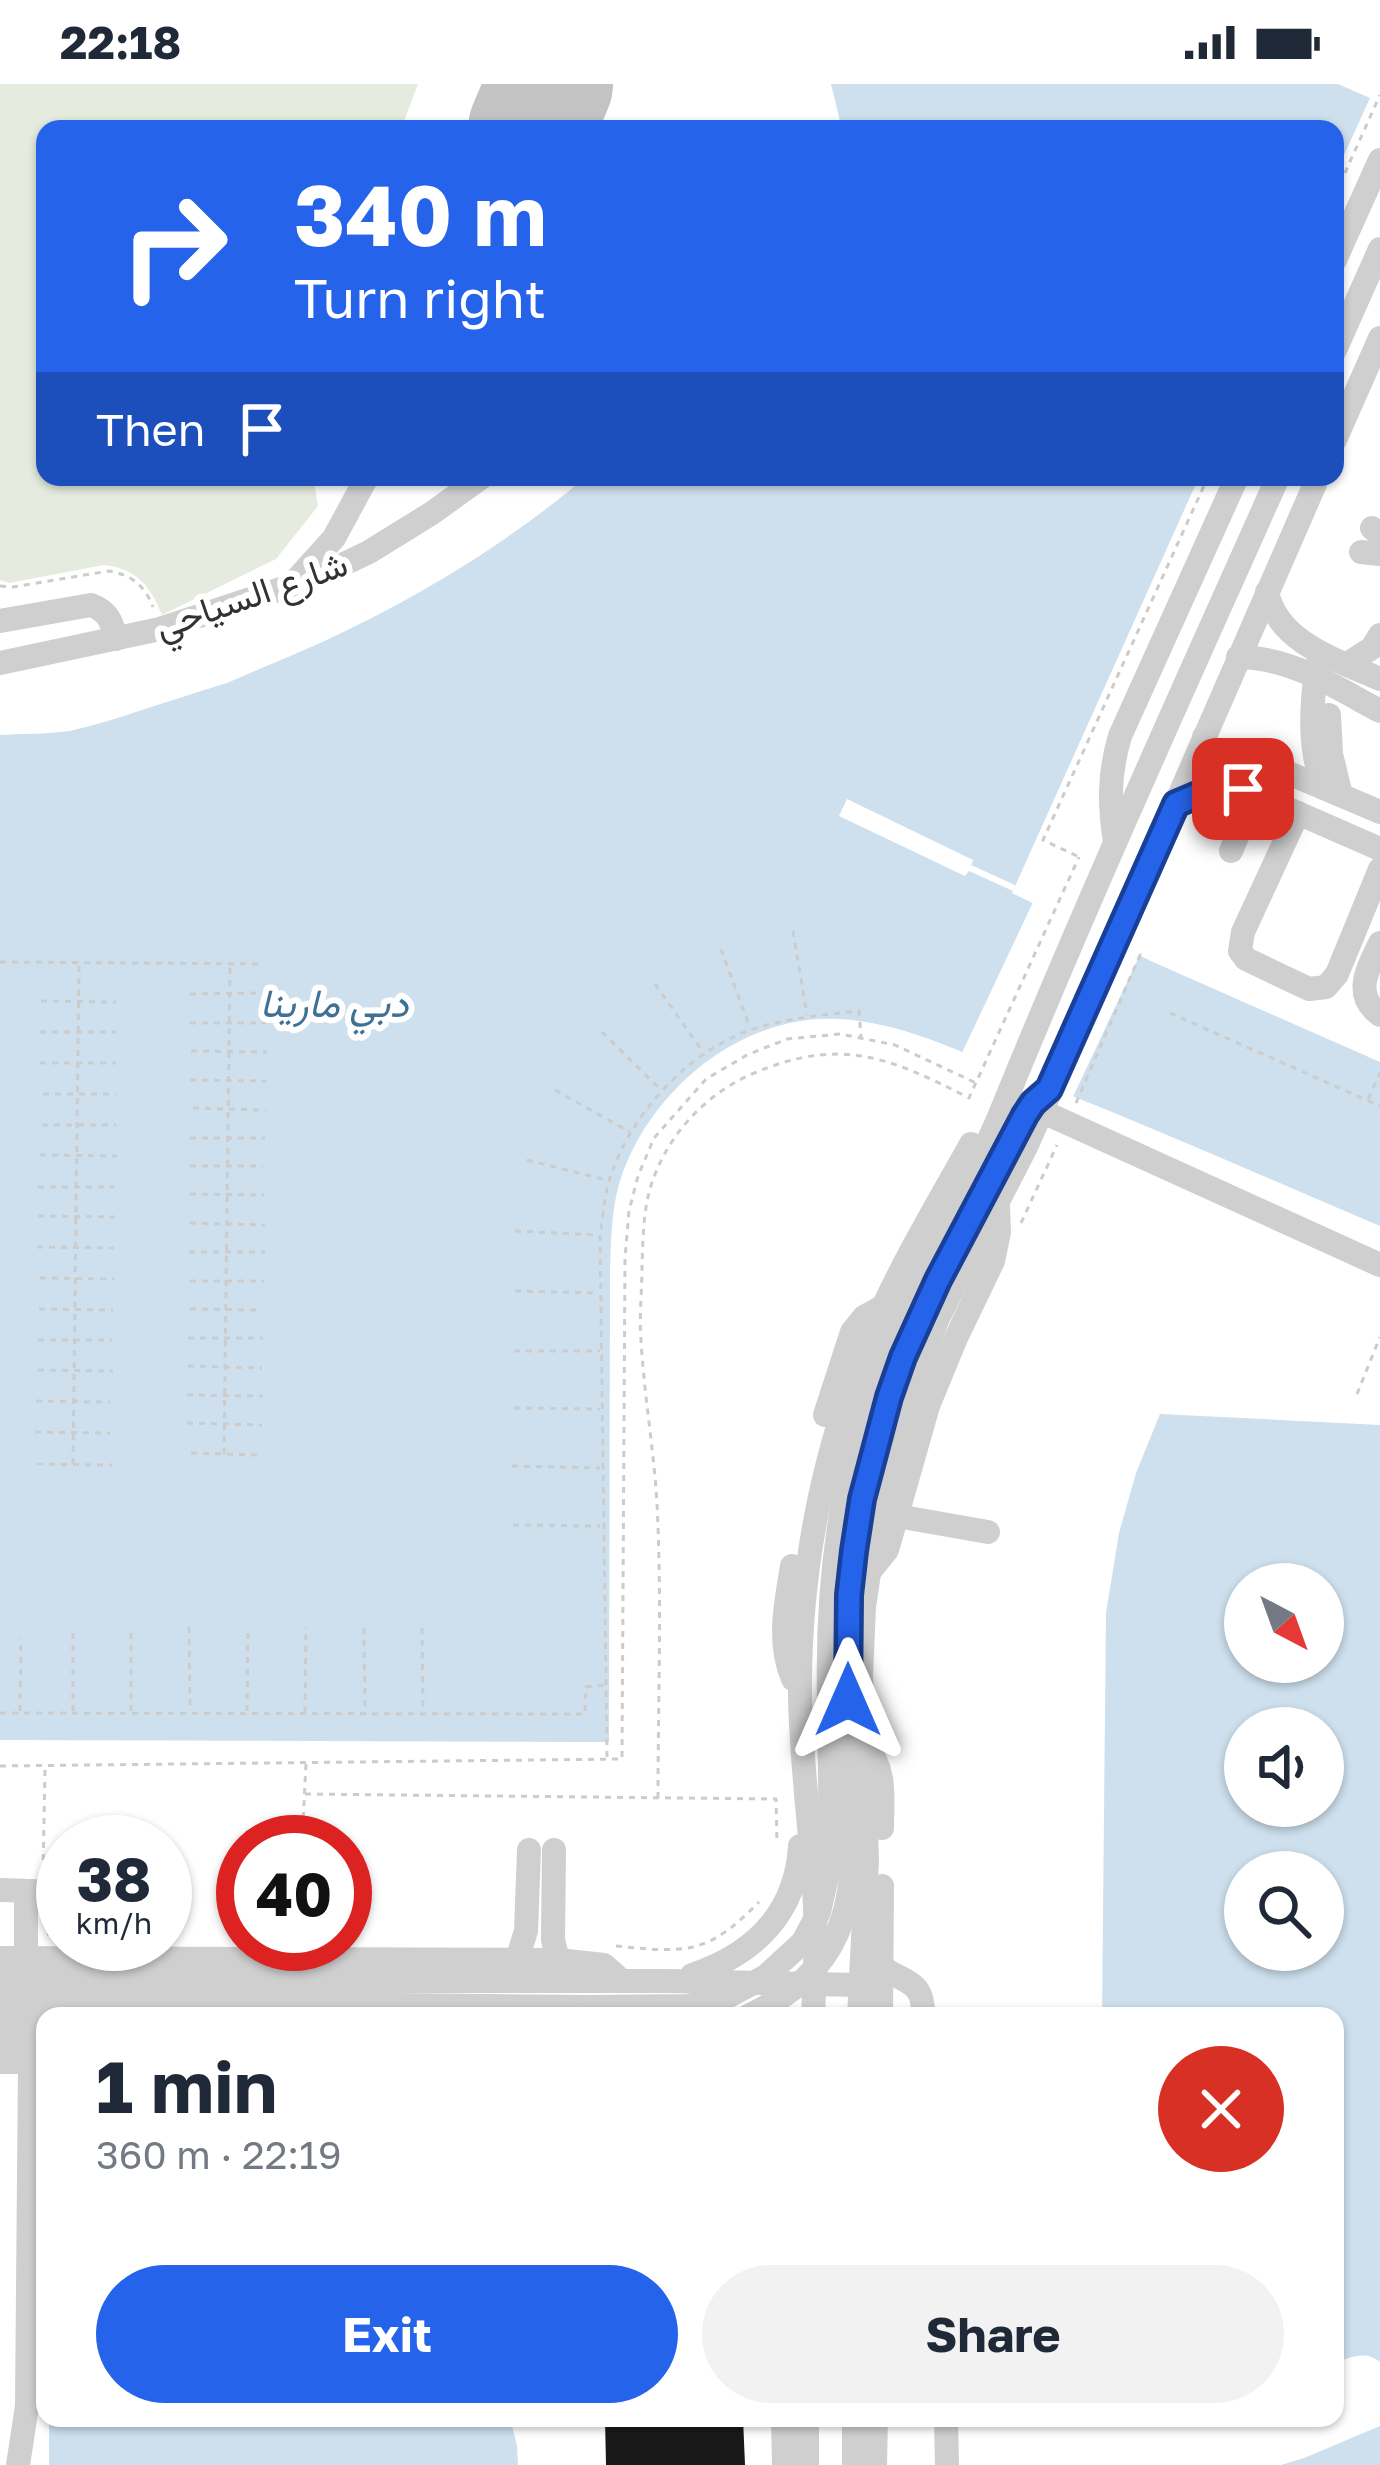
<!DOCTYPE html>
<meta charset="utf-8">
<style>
:root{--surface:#fff;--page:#f2f2f3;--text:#1f2937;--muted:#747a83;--accent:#2563eb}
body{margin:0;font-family:"Golos Text",Vazirmatn,sans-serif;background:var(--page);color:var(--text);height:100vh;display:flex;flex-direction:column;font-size:45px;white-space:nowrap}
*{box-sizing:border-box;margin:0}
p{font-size:39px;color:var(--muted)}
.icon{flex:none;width:66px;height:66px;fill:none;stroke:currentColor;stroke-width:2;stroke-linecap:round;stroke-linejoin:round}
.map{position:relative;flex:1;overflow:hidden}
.side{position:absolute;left:36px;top:1923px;width:1308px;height:420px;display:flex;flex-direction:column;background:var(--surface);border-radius:24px;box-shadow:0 3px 9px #0004}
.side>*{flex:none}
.top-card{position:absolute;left:36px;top:36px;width:1308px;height:366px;border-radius:24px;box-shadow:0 3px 9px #0004;background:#2563eb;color:#fff;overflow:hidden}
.needle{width:78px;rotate:139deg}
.fabs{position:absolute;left:1224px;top:1479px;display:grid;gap:24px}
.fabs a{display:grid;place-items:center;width:120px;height:120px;border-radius:50%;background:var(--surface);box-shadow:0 3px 9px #0004;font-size:60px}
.speed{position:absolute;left:36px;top:1731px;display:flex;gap:24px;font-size:60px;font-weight:700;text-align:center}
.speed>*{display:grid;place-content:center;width:156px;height:156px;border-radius:50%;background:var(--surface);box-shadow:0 3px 9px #0004;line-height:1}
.speed small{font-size:30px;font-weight:400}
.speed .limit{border:18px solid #d22;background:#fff;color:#111}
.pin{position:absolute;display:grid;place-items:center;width:102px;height:102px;color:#fff;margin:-51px;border-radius:24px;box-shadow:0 6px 18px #0006}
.me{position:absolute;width:132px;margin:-66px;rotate:0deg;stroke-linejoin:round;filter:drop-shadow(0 0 9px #0008)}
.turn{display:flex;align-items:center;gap:42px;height:252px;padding:0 60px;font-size:54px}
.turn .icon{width:156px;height:156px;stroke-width:2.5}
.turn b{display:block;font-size:84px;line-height:102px}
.then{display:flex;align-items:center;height:114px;padding:0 60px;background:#0003;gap:24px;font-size:45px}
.round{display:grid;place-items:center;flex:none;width:126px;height:126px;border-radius:63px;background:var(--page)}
.summary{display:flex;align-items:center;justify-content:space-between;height:204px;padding:0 60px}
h1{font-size:72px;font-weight:700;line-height:90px}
.action{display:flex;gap:24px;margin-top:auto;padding:24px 60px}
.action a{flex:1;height:138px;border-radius:72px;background:var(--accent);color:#fff;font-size:48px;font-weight:700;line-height:138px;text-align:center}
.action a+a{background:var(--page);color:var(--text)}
.status{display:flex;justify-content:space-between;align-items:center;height:84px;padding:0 60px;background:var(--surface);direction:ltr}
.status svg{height:33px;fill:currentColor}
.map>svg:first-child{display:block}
.green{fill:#e5ebde}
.water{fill:#cee0ed;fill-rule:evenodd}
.pier{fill:#fff}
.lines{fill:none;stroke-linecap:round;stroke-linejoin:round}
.runway{stroke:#c3c3c3;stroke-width:126}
.building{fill:#191919}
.path{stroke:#ccc;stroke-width:3;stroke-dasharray:6 6;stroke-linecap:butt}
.minor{stroke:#cfcfcf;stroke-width:24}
.minor-bridge{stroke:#cfcfcf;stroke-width:24}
.route-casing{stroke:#184099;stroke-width:30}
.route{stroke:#2563eb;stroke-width:21}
.labels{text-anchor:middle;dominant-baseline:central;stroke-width:12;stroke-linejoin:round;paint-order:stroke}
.street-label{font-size:36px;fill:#323232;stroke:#fff}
.water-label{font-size:39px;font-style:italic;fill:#3f7195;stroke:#fff}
</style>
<div class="status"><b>22:18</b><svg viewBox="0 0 49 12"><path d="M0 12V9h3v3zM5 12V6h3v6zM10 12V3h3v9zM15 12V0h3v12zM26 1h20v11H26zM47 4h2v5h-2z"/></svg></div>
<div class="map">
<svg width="1380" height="2381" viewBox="0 0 1380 2381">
<rect width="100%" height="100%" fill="#fff"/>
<path class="green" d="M0 0H418L401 45H45V393H313L318 422 276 475 162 531C151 502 135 484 104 481L9 499 0 496Z"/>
<g class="water">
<polygon points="831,0 1338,0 1370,14 1335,91 1335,45 842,45"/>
<path d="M586 393H1199L1012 809 1153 878 1380 978V1142C1260 1091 1141 1038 1019 991 960 968 902 938 838 935 740 930 649 1007 620 1097 611 1126 611 1158 610 1187L609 1658 0 1656V651C24 649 50 651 73 646 105 639 138 627 170 617 319 569 466 494 586 393Z"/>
<path d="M1160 1330 1380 1341V2278C1366 2266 1351 2273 1335 2279V1932H1102L1106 1529 1119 1449 1136 1389ZM1245 1500H1323V1578H1245ZM1245 1644H1323V1722H1245ZM1245 1788H1323V1866H1245Z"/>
<polygon points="0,2292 45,2292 45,2334 510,2334 517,2362 518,2381 0,2381"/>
<polygon points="1380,2342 1380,2381 1281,2381 1304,2374"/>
</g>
<g class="pier">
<polygon points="577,393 586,393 501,457 446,492 324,557 227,599 70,647 0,651 0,645 69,641 142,620 225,593 321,552 443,487 498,452"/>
<polygon points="847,715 973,776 971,781 1015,801 1013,807 969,787 965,792 839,732"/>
<polygon points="1035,814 1142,866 1072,1015 961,971"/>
<polygon points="0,2292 45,2292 45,2334 49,2334 49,2381 0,2381"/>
</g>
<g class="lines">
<polyline class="runway" points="531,45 550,0"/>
</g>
<polygon class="building" points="605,2334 743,2334 745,2381 606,2381"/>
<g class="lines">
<g class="path">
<polyline points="1335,111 1380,11"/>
<path d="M0 502 13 503 109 487C132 491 145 502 153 523"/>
<polyline points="1077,772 1043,756 1208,393"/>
<polyline points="793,847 807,931"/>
<polyline points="721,865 750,944"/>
<polyline points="0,878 263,880"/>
<polyline points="655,900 703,968"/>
<polyline points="190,910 264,909"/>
<polyline points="41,917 116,918"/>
<polyline points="1170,929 1380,1022"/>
<polyline points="190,939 266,939"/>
<polyline points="40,948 116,948"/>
<polyline points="602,948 661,1006"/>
<polyline points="191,967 267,968"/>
<polyline points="40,979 116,979"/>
<polyline points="190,996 266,997"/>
<polyline points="555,1006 630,1048"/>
<polyline points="43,1010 116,1010"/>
<polyline points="1368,1015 1380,989"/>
<polyline points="1076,1019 1140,871 1136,870"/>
<polyline points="193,1024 266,1026"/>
<polyline points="42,1041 116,1041"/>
<polyline points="190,1054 265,1054"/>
<polyline points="40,1071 117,1072"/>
<polyline points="527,1076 607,1096"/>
<polyline points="190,1082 263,1082"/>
<polyline points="38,1103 114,1103"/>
<polyline points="190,1110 264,1111"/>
<polyline points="38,1132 115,1133"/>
<polyline points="190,1139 265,1141"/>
<polyline points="1021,1139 1057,1061"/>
<polyline points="515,1147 598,1151"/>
<polyline points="37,1163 114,1164"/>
<polyline points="189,1168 265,1168"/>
<polyline points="40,1194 114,1195"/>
<polyline points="190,1197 264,1197"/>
<polyline points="515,1207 599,1209"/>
<polyline points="39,1225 113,1226"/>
<polyline points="190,1225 262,1226"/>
<polyline points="188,1254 263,1254"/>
<polyline points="38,1256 112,1256"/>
<polyline points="514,1267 600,1267"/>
<polyline points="188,1282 262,1284"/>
<polyline points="38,1286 113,1287"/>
<polyline points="1357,1310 1380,1253"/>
<polyline points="187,1311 263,1312"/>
<polyline points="36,1317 110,1318"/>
<polyline points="514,1324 600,1325"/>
<polyline points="187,1339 262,1341"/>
<polyline points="35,1348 110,1349"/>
<polyline points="191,1369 260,1371"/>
<polyline points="224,1370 230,880"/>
<polyline points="37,1380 112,1381"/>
<polyline points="73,1380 79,879"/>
<polyline points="512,1382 600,1384"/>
<polyline points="513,1441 600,1442"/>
<polyline points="189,1543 190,1627"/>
<polyline points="364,1544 365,1629"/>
<polyline points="422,1544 423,1628"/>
<polyline points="20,1627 21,1554"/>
<polyline points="73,1627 73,1544"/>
<polyline points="131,1627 131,1544"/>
<polyline points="247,1627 248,1545"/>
<polyline points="305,1628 306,1543"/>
<polyline points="0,1629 585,1630 586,1603 604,1601"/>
<path d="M607 1673 600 1151C603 1134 604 1114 609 1097 629 1032 686 969 750 946 785 934 823 931 859 927L861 953"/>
<polyline points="0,1682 622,1675 625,1174 629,1127 638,1092 654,1054 706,995 747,971 787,955 840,950 895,961 976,999"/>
<polyline points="305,1710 776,1715 777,1759"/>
<path d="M658 1714C658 1616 662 1518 657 1420 654 1366 644 1311 641 1256 639 1232 642 1207 642 1183 643 1153 643 1121 654 1093 671 1047 708 1009 752 990 840 952 889 973 969 1014L1079 773"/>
<polyline points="302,1758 306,1680"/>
<polyline points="43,1788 45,1684"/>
<polyline points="47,1850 63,1850"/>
<path d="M616 1862C687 1869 707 1871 759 1818"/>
</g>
<g class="minor">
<polyline points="1335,176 1380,76"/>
<polyline points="1335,266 1380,165"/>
<polyline points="1335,356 1380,254"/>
<polyline points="1372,444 1380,451"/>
<polyline points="1361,468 1380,470"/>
<polyline points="296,496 334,454 367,393"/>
<path d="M1267 508C1278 559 1337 576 1380 595"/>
<path d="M0 537 91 521C108 527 112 538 116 555"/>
<path d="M1238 573C1290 573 1335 603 1380 627"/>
<polyline points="0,579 160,545 317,493 369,468 432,429 482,393"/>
<polyline points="1347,580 1372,564 1380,551"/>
<path d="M1317 581C1311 622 1308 665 1324 704"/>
<polyline points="1329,631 1331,670 1341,711"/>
<polyline points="1204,653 1215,677 1243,705 1380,765"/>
<polyline points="1265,679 1380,728"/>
<polyline points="1176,720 1215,706 1243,705"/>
<polyline points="1298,729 1243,848 1240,867 1246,875 1309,905 1326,903 1337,890 1380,785"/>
<path d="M1115 758C1109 720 1109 689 1120 652L1237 393"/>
<polyline points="1231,767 1255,710"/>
<path d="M1380 859C1368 885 1352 910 1380 931"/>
<polyline points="1041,1027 1380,1181"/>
<polyline points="825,1331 852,1248 864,1233 882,1223"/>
<polyline points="897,1432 988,1448"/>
<path d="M854 1472C866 1380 892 1292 932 1208"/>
<path d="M792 1482C786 1520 777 1558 793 1595"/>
<polyline points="870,1487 887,1466 928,1322 956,1254 993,1177 999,1148 998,1123"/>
<path d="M829 1614C826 1481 846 1346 904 1224 935 1158 973 1096 1001 1028 1088 814 1184 604 1278 393"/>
<path d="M866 1663C887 1685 882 1715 882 1744"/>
<polyline points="554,1766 553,1856 558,1876"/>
<polyline points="0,1806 63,1808"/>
<polyline points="0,1874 558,1876 604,1881 622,1897"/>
<polyline points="26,1875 26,1807"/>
<polyline points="517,1876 526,1847 529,1766"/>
<path d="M882 1883C906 1900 924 1896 923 1932"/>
<path d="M692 1891C754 1870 796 1830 800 1762"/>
<polyline points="0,1897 668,1897 861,1901"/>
<polyline points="0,1917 589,1923"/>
<path d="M813 1932C815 1889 817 1847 814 1804 810 1740 801 1677 800 1612 799 1485 823 1363 873 1246 900 1182 937 1121 971 1060"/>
<polyline points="859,1932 867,1777 861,1592 864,1523 880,1416 897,1344 937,1236 1027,1061 1318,393"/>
<polyline points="881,1932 882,1802"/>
<polyline points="0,1936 45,1936"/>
<polyline points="0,1957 45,1957"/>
<polyline points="0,1978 45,1978"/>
<polyline points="783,2334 784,2381"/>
<polyline points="807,2334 807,2381"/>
<polyline points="946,2334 947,2381"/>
<polyline points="18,2381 27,2322 30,1978"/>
<polyline points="854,2381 854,2334"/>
<polyline points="875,2381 876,2334"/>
</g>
<g class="minor-bridge">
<polyline points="589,1923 689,1922 729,1912 766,1892 803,1858 819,1828 831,1775 829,1614"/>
<path d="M748 1932C844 1886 856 1824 852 1726 851 1689 849 1652 848 1615"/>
</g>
</g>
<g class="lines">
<defs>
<polyline id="route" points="848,1616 849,1511 854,1467 862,1415 889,1313 903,1273 938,1196 1025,1031 1033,1019 1049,1005 1176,720 1202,709 1243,705"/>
</defs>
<use href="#route" class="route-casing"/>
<use href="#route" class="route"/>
</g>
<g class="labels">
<g class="street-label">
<text transform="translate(251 510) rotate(-19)">شارع السياحي</text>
</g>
<g class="water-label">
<text x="334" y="918">دبي مارينا</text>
</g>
</g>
</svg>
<div class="fabs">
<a><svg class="needle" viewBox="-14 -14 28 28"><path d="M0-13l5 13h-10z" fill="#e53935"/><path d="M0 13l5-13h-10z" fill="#747a83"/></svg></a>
<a><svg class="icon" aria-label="sound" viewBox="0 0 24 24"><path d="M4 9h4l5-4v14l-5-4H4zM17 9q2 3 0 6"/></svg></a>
<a><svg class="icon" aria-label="search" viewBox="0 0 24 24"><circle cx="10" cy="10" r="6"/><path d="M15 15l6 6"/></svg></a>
</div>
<div class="speed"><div>38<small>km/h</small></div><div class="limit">40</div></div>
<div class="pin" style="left:1243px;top:705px;background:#d93025"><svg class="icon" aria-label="arrive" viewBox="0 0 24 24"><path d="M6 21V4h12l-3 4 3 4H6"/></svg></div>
<svg class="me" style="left:848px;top:1616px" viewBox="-20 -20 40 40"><path d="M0-17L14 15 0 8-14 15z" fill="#2563eb" stroke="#fff" stroke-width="4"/></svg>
<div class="top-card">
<div class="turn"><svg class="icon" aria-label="right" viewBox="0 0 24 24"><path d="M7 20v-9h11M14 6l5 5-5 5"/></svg><div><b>340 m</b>Turn right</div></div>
<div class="then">Then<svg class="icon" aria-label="arrive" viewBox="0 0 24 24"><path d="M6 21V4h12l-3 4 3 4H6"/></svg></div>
</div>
<section class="side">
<div class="summary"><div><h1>1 min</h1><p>360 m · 22:19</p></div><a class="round" style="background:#d93025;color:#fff"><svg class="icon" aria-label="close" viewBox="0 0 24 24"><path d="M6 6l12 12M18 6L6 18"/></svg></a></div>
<div class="action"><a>Exit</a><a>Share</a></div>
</section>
</div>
